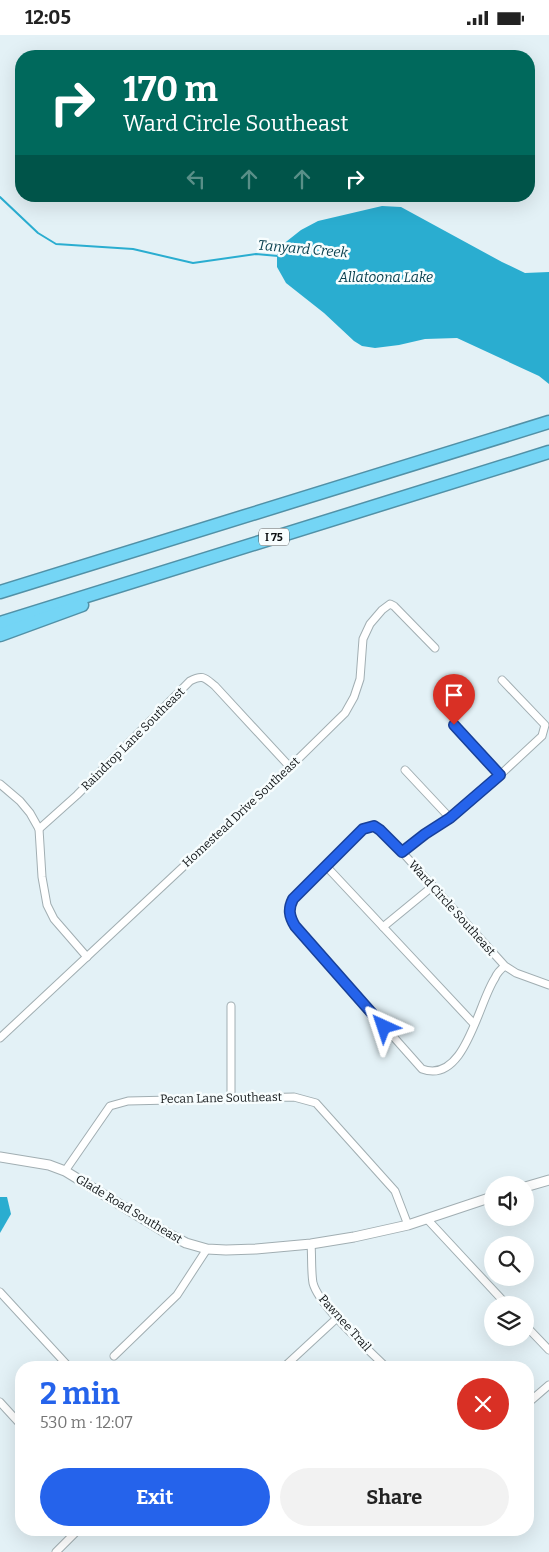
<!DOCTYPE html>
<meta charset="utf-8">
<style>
:root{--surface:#fff;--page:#f2f2f2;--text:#222;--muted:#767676;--accent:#2563eb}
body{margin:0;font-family:Bitter,serif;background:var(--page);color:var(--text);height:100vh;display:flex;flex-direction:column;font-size:19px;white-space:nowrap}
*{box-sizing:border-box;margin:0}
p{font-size:16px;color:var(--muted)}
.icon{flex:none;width:28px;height:28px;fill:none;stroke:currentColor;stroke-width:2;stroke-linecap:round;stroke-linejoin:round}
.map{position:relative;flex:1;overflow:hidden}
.side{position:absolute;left:15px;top:1326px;width:519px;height:175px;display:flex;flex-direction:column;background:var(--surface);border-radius:20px;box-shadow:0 5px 20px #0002}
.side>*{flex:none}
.banner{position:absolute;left:15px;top:15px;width:520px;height:152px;border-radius:20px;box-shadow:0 5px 20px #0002;background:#00695c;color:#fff;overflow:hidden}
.fabs{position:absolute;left:484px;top:1141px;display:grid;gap:10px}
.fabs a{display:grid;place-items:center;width:50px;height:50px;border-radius:50%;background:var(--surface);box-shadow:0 5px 20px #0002;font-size:25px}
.pin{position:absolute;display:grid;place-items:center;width:42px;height:42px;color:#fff;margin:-51px -21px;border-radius:50% 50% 50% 0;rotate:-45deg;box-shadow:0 0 5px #0007}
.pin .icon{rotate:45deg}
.me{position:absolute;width:55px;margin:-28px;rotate:318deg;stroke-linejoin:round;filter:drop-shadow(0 0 4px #0008)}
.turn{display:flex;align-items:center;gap:18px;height:105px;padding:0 25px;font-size:22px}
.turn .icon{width:65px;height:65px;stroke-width:2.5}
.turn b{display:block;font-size:35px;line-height:42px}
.lanes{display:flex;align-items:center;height:48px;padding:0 25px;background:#0003;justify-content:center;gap:25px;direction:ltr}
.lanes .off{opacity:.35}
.round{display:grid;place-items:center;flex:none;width:52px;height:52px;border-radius:26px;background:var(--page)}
.overview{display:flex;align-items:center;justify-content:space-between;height:85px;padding:0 25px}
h1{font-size:30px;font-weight:700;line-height:38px;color:var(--accent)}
.cta{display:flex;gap:10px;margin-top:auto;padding:10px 25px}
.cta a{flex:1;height:58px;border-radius:30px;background:var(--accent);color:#fff;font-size:20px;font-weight:700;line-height:58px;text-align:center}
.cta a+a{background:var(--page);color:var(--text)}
.status{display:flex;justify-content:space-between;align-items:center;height:35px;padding:0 25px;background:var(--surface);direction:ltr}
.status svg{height:14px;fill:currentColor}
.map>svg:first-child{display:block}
.water{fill:#2aadd0}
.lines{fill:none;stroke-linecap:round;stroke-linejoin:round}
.stream{stroke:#2aadd0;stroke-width:2}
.minor-casing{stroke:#a1aeb2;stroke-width:9}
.tertiary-casing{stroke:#a1aeb2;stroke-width:11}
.motorway-casing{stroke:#5191a7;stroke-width:15}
.minor{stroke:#fff;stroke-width:7}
.tertiary{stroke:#fff;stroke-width:9}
.motorway{stroke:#74d5f5;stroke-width:12}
.route-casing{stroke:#184099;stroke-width:12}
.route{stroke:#2563eb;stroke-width:9}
.labels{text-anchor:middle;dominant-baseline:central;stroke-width:5;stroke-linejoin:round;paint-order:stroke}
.shield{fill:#f7fdfe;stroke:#55595b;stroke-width:1}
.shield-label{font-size:11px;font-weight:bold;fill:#0f1315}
.street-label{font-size:12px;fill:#0f1315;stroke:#f7fdfe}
.water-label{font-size:14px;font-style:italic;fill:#09404f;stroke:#f7fdfe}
</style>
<div class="status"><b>12:05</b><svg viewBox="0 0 49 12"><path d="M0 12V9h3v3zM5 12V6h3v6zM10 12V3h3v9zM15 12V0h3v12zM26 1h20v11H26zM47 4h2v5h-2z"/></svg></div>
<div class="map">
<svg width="549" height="1517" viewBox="0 0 549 1517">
<rect width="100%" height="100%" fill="#e3f1f6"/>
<g class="water">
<polygon points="382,171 401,172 502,227 525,238 549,237 549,349 539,341 457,303 425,304 399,310 375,313 362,311 354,306 324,278 286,248 277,232 277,214 301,195 318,186"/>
<polygon points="0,1162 7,1162 11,1179 0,1198"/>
</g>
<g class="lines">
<polyline class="stream" points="0,162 38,198 56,209 133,214 193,228 256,219 278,221"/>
<defs>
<g id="minor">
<polyline points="454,690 500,740"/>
<polyline points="405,735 450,783"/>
<polyline points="0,749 20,766 30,778 39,794 42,842 47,870 54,884 87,922"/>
<path d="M39 794 77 760 190 646C203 639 205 643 215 651L290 732"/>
<polyline points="402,817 425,799 450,783 500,740 542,701 545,690 502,645"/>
<polyline points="326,831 474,989"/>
<polyline points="383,892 433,851"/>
<path d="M505 931C501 934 497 938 495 943 478 968 465 1050 422 1034L295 891 291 883 290 878V871L293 864 363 794 374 791 380 795 402 817 505 931 516 938 549 950"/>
<polyline points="0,1003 290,732 345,678 354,662 360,644 363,604 370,589 382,575 390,569 394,571 435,613"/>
<polyline points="231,1062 231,971"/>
<polyline points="65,1136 110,1071 128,1066 294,1062 316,1068 395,1156 408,1190"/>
<polyline points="427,1184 507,1270"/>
<path d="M311 1209C312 1221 311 1236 313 1248 319 1271 368 1314 386 1332"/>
<polyline points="0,1257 69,1332"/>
<polyline points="525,1290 549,1315"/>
<polyline points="114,1321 177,1260 207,1214"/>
<polyline points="284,1332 337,1283"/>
<polyline points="0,1367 21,1390"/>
<polyline points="528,1368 549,1350"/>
<polyline points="56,1517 78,1495"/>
</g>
<g id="tertiary">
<polyline points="0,1122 49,1130 65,1136 163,1196 186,1208 207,1214 226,1215 256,1214 311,1209 354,1202 408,1190 492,1162"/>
<polyline points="525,1152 549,1145"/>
</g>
<g id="motorway">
<polyline points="0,557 549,387"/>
<polyline points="0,588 549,417"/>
<polyline points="0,600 82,570"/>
</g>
</defs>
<use href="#minor" class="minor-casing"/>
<use href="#tertiary" class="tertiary-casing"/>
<use href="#motorway" class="motorway-casing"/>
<use href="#minor" class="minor"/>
<use href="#tertiary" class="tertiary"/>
<use href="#motorway" class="motorway"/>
</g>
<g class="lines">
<defs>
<path id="route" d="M384 992 295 891C289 881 288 874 293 864L363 794 374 791 380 795 402 817 425 799 450 783 500 740 454 690"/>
</defs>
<use href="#route" class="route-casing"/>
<use href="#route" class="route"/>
</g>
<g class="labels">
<rect class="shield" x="259" y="493.5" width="30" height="17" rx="4"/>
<g class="shield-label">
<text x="274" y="502">I 75</text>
</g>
<g class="street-label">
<text transform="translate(133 704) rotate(-45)">Raindrop Lane Southeast</text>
<text transform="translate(241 777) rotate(-43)">Homestead Drive Southeast</text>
<text transform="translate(452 873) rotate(48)">Ward Circle Southeast</text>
<text transform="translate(221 1063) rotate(-1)">Pecan Lane Southeast</text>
<text transform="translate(129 1174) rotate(31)">Glade Road Southeast</text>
<text transform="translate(345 1288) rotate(48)">Pawnee Trail</text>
</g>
<g class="water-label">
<text transform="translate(303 214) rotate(5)">Tanyard Creek</text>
<text x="386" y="242">Allatoona Lake</text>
</g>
</g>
</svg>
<div class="fabs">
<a><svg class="icon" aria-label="sound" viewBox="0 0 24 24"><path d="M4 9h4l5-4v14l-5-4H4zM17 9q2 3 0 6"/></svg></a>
<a><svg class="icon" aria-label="search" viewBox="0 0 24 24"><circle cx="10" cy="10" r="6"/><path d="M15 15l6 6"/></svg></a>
<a><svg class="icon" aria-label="layers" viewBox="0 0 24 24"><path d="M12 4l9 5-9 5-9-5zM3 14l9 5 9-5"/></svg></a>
</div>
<div class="pin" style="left:454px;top:690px;background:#d93025"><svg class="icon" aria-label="arrive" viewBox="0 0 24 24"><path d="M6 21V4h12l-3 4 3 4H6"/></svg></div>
<svg class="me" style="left:384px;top:992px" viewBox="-20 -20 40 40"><path d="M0-17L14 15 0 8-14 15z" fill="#2563eb" stroke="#fff" stroke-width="4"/></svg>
<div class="banner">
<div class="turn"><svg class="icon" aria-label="right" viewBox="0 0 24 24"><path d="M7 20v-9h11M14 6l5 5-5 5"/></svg><div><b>170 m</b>Ward Circle Southeast</div></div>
<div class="lanes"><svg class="icon off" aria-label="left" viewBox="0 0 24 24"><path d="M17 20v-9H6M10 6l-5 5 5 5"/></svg><svg class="icon off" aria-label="ahead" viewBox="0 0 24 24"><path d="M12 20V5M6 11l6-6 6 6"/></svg><svg class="icon off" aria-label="ahead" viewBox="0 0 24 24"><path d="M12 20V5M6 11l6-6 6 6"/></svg><svg class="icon" aria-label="right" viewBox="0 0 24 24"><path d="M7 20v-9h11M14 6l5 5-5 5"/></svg></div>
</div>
<section class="side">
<div class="overview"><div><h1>2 min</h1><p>530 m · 12:07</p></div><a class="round" style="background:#d93025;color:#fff"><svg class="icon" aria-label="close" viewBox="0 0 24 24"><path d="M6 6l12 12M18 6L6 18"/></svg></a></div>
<div class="cta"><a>Exit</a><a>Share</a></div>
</section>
</div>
